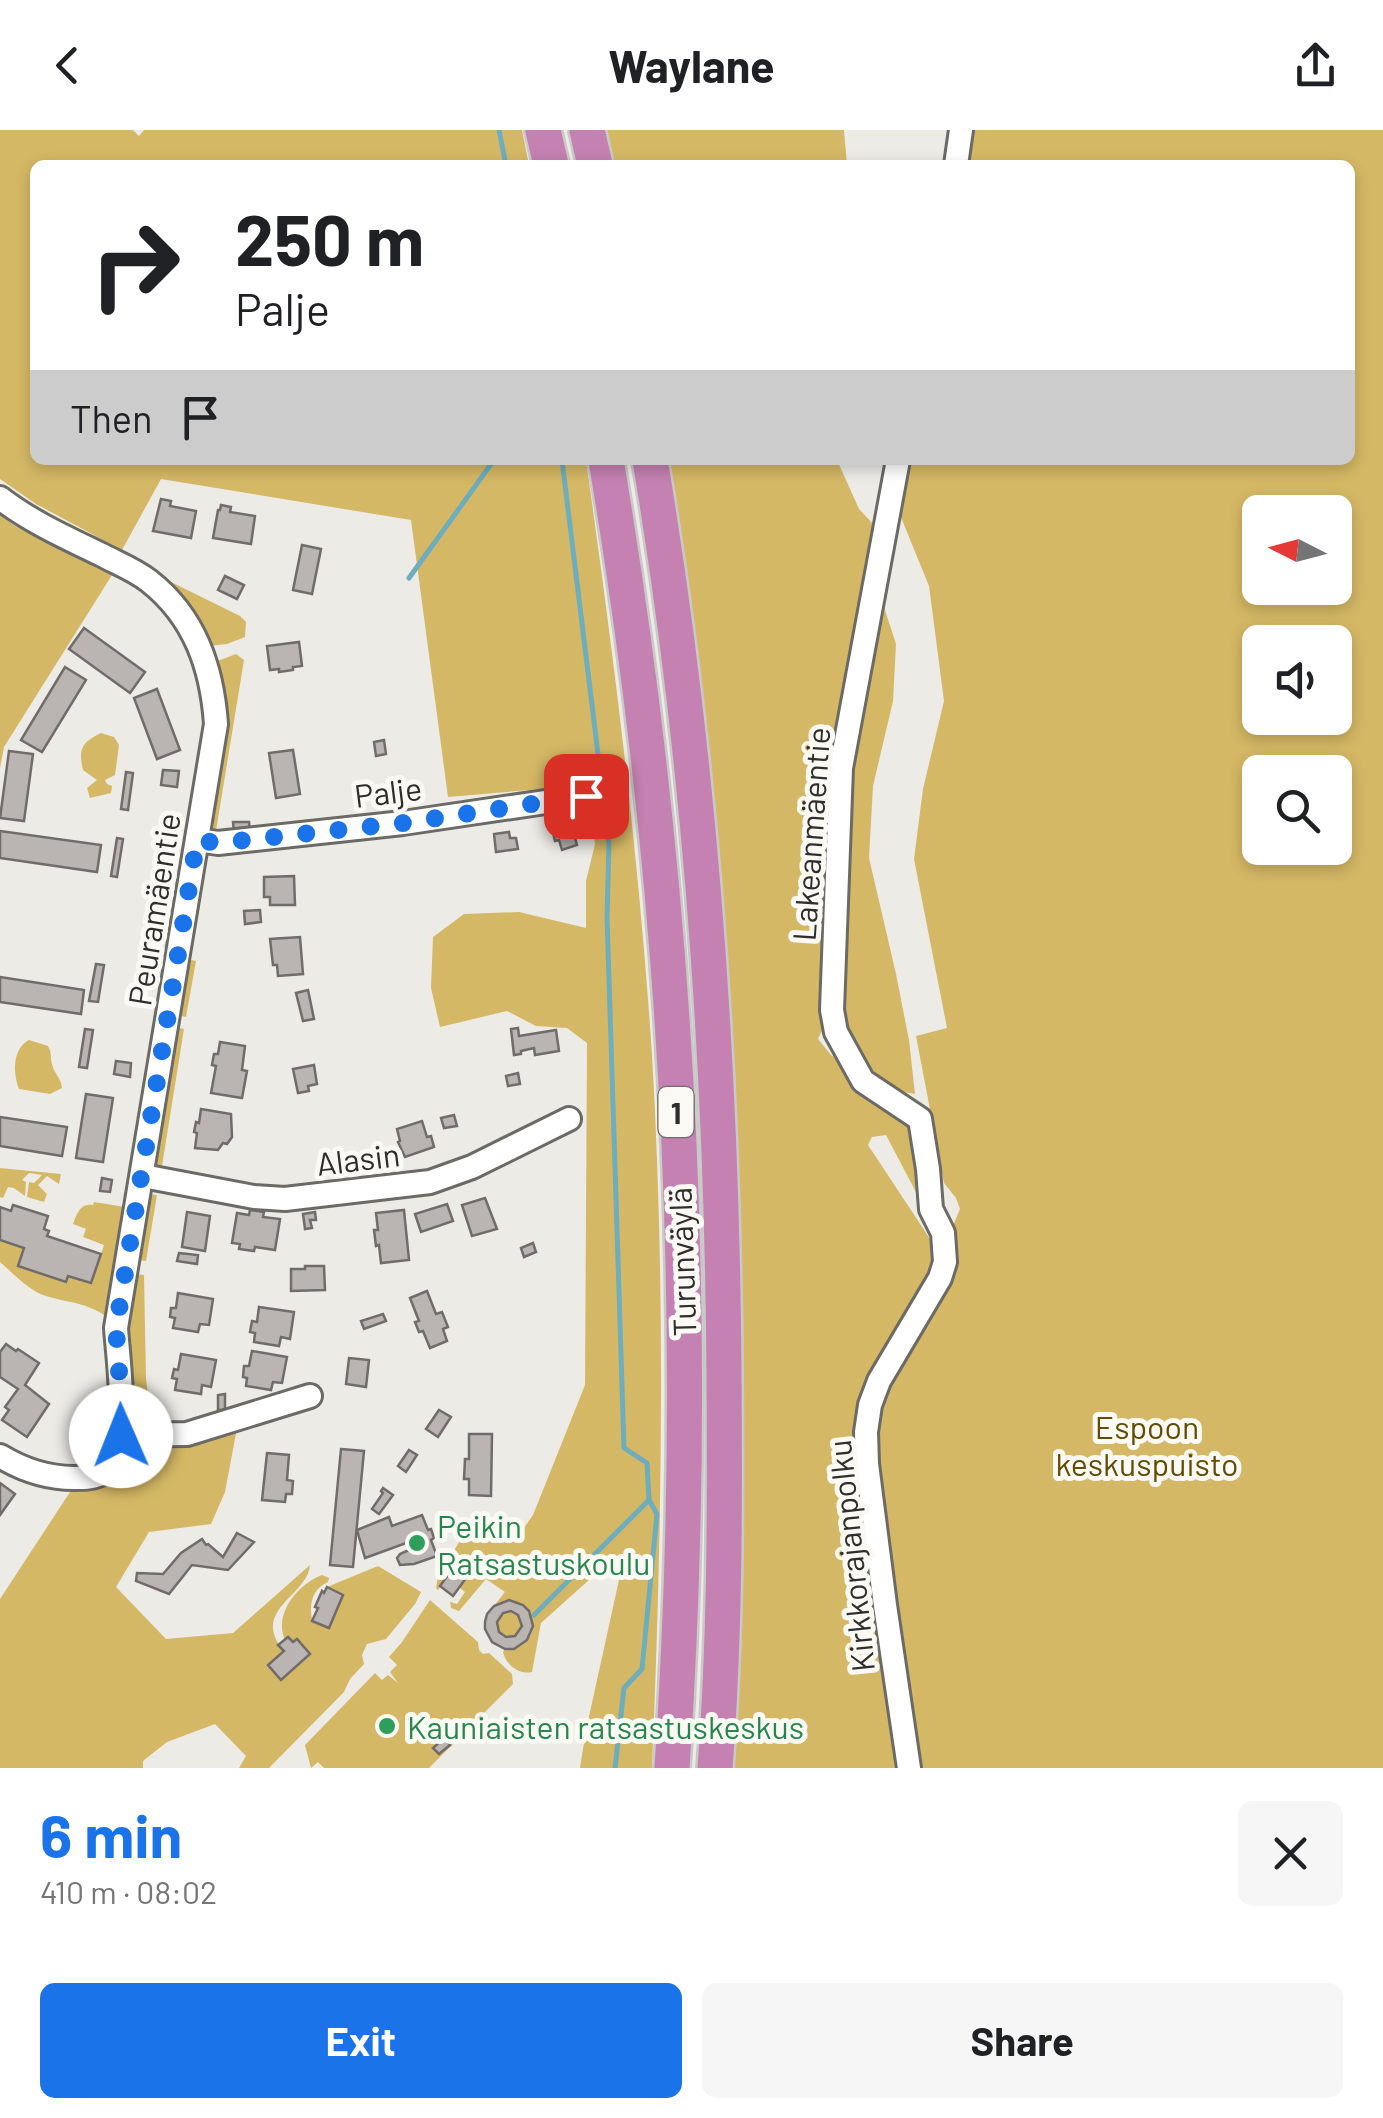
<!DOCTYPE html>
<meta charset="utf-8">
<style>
:root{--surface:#fff;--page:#f6f6f6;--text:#202124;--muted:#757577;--accent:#1a73e8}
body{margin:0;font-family:Barlow,sans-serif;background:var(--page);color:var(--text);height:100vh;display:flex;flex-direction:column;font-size:38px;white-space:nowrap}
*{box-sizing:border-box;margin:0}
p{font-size:32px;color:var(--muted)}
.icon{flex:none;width:55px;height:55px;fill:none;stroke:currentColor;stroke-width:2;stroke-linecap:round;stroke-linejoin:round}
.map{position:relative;height:1638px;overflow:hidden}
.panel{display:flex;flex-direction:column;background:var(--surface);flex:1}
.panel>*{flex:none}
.top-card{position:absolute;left:30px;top:30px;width:1325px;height:305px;border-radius:15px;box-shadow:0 5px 15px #0003;background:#fff;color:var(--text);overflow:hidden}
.needle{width:65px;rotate:276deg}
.tools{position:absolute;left:1242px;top:365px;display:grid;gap:20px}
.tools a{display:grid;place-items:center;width:110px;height:110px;border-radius:15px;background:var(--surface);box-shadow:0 5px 15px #0003;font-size:50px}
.pin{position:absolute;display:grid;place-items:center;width:85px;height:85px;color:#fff;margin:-42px;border-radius:20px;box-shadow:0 5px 15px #0006}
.me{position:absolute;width:110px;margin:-55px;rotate:359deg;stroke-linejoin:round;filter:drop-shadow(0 0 8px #0008)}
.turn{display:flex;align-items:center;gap:35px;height:210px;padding:0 40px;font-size:45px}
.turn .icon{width:130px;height:130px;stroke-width:2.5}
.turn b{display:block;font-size:70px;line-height:85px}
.then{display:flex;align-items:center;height:95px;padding:0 40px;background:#0003;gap:20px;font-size:38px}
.round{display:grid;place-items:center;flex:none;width:105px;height:105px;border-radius:15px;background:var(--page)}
.overview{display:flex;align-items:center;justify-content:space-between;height:170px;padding:0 40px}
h1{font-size:60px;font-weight:700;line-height:75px;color:var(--accent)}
.primary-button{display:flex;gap:20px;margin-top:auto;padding:20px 40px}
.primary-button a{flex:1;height:115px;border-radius:15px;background:var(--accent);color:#fff;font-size:40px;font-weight:700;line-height:115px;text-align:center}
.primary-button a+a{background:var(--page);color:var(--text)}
header{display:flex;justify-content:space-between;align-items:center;height:130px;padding:0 40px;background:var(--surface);font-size:45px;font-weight:700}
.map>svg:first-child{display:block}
.green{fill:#d5b865;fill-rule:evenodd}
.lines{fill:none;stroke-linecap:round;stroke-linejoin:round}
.stream{stroke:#6eadbb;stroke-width:5}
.building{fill:#bab4b2;stroke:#716c6a;stroke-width:2.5;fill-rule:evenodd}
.minor-casing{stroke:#6b6a65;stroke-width:28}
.highway-casing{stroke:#c9c9c8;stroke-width:40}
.minor{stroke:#fff;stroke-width:22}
.highway{stroke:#c481b1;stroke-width:35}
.route{stroke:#1a73e8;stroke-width:18;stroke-dasharray:0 32.4}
.leisure-dot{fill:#2e9e5b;stroke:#faf9f3;stroke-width:4}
.labels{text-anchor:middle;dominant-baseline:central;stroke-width:10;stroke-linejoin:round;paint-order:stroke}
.shield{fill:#faf9f3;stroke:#6c6b68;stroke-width:2.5}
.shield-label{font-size:30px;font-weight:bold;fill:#2f2e2c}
.street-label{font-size:32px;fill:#2f2e2c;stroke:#faf9f3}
.park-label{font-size:32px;fill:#614c02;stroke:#faf9f3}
.leisure-label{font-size:32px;fill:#27864d;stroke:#faf9f3;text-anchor:start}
</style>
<header><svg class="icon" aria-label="back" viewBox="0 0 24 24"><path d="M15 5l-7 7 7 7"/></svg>Waylane<svg class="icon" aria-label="share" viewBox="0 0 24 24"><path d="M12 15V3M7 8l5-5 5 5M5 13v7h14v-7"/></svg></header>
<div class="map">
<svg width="1383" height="1638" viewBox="0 0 1383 1638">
<rect width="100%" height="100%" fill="#edebe6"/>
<g class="green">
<path d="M0 0H133L139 6 144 0H522L529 35H35V330H586C614 528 639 726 652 925 666 1163 662 1401 652 1638H580L586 1600 619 1450 599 1441 541 1493 532 1542C519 1545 506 1535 503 1522L505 1519C551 1517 534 1455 494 1476L505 1462 486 1449 459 1481 451 1478 450 1472 457 1474 465 1462 459 1457 457 1435 438 1460 436 1458 438 1447 470 1394 514 1412 533 1385 585 1255 587 913 567 898 536 896 507 881 440 897 431 858 433 807 464 784 519 782 586 798V751L595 714 588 655 448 667 411 390 161 349 122 420 36 374 0 349Z"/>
<polygon points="599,0 844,0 847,35 607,35"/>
<path d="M970 0H1383V1638H915L871 1284 954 1140 957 1126 950 1103 960 1079 956 1068 944 1053 916 906 947 898 914 729 923 659 944 571 929 456 898 380 908 330H1350V35H964ZM1260 382H1335V458H1260ZM1260 512H1335V588H1260ZM1260 642H1335V718H1260Z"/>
<polygon points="661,330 837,330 859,379 874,395 870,434 896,514 893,571 873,656 869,728 896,844 909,910 915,964 891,960 859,925 834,876 818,909 831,925 847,936 865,967 900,982 917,999 925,1067 917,1064 886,1005 872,1007 868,1015 938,1121 937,1140 867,1266 905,1638 728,1638 734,1451"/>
<polygon points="0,385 15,396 112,445 4,617 0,638"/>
<polygon points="153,443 240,486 246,492 245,507 227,514 208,516"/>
<path d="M236 524 244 530 216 701 208 700C216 645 235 585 215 532Z"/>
<path d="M101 603 114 607 119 615 115 645 105 650 107 654 112 656 111 663 90 668 87 658 97 650 83 640C78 619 82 612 101 603Z"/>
<polygon points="186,829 196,831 186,887 177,885"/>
<polygon points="175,897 184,899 162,1036 153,1034"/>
<path d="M29 910 48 916C52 923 50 927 52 934 54 944 61 947 62 958L50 964 19 959C13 943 12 919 29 910Z"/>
<polygon points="0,1038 61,1044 59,1054 47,1046 38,1055 47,1064 44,1072 27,1067 29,1052 34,1053 42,1045 29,1043 22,1050 26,1052 25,1066 14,1058 8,1057 3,1068 0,1067"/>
<polygon points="148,1064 157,1065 146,1131 138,1130"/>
<path d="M94 1072 125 1077 107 1187C86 1172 69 1173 46 1166 29 1161 13 1143 0 1132V1110L24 1118 66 1152 68 1146 91 1153 104 1115 83 1107 86 1099 73 1094C77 1084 80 1073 93 1075Z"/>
<polygon points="135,1144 144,1145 146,1249 152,1298 137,1295 131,1280 125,1199"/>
<path d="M237 1298 225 1362 211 1394 149 1402 116 1457 166 1509 233 1503 310 1435C308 1466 249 1480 284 1521L268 1535 281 1550 309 1524 293 1512 285 1510C273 1484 298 1454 322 1445L329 1448 328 1452C312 1459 309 1474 312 1490L329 1498 343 1465 327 1457 378 1436 421 1462 415 1474 386 1509 367 1514 362 1525 364 1534 350 1549 344 1562 269 1638H239L246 1626 215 1594 167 1612 143 1631V1638H0V1469L70 1362 105 1348 119 1334 131 1313 148 1309 188 1315Z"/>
<polygon points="430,1470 478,1512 479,1520 483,1524 489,1523 512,1544 513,1554 429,1638 324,1638 318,1632 311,1638 305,1615 375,1543 382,1550 388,1545 398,1553 390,1542 397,1535 389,1527 402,1512"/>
<circle cx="509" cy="1494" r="13"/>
</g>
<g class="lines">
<g class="stream">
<polyline points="499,0 506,35"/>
<polyline points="409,448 494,330"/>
<polyline points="534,1485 649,1370 647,1333 624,1318 607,787 609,714 562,330"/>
<polyline points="615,1638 624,1558 642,1539 657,1384 649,1370"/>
</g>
</g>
<g class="building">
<polygon points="161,369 171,371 170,376 196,381 191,408 153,401"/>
<polygon points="221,375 231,377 230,382 255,386 251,414 213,408 218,380 220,380"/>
<polygon points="302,415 321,419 312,464 293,460"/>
<polygon points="225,446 244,455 237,469 218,460"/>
<polygon points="84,498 145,542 130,563 69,519"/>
<polygon points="299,512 302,536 293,537 293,540 279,542 279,539 270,540 267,516"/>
<polygon points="65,537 86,550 42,622 21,610"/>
<polygon points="157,559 180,620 157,629 134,568"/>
<polygon points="384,610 386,624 376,626 374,612"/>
<polygon points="293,620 300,664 276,668 269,623"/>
<polygon points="9,621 33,624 24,691 0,688"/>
<polygon points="163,640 179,641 177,657 161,655"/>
<polygon points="126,642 133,643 128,680 121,679"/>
<polygon points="569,687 577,715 562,720 559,710 555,711 552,698 555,697 553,691"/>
<polygon points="233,692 249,692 250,703 234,703"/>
<polygon points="0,701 101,715 97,742 0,728"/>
<polygon points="509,702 510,708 516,708 518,719 496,722 494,704"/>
<polygon points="117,708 123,709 117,747 111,746"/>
<polygon points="294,746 295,775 270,775 270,767 264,767 264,747"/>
<polygon points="260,780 261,792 245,794 244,781"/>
<polygon points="300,807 303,844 278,846 277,835 273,835 270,809"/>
<polygon points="96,834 104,835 98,872 89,871"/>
<polygon points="0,847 84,860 81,884 0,872"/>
<polygon points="308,860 314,889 303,891 296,863"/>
<polygon points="518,898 519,906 556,900 559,921 535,925 534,918 521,921 521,924 514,925 511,899"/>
<polygon points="85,899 93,900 87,938 79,937"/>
<polygon points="220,912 245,916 242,940 247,941 242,968 211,963 216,936 212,935 214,924 218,924"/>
<polygon points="116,931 131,933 130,947 114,944"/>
<polygon points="314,935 317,954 308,956 309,961 298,963 293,939"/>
<polygon points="518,943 520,954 508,956 506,946"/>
<polygon points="86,964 113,968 103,1032 76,1028"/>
<polygon points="201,979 231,984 232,1007 227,1014 223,1013 218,1020 195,1018 197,1003 194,1002 196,992 199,993"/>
<polygon points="454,985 457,996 444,998 441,988"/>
<polygon points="0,987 67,997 62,1026 0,1016"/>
<polygon points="422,991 427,1007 431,1006 434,1017 405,1027 398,1012 400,1011 397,999"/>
<polygon points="102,1048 112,1050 110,1062 100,1061"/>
<polygon points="485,1068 497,1099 472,1106 462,1075"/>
<polygon points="447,1074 453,1091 421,1102 415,1084"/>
<polygon points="13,1075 48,1086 44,1099 49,1101 47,1106 101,1124 91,1153 68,1146 66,1152 18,1136 24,1118 0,1110 0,1077 11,1081"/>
<polygon points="250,1080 264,1082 263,1087 280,1089 275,1120 255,1117 254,1121 239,1119 240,1114 232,1113 237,1083 249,1085"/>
<polygon points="404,1080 409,1130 381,1133 379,1115 376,1116 374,1100 378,1100 376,1083"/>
<polygon points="187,1082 210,1086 205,1121 182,1117"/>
<polygon points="315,1082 316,1090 310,1090 312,1098 305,1099 303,1084"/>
<polygon points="533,1113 536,1122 524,1127 521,1118"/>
<polygon points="179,1123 198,1125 197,1134 177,1131"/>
<polygon points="305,1136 324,1136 325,1160 291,1161 291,1139 305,1139"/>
<polygon points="427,1161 436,1184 442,1182 448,1197 443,1199 447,1211 430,1218 423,1201 419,1202 415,1192 419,1191 410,1168"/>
<polygon points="178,1163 213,1169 209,1195 200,1194 198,1202 173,1198 175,1188 170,1187 171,1178 176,1178"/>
<polygon points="259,1177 294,1182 290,1209 281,1207 279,1216 254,1212 255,1203 250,1202 252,1191 257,1192"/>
<polygon points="383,1184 386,1191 364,1199 361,1191"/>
<polygon points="6,1214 16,1221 18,1219 39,1233 25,1255 49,1274 27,1307 2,1290 9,1280 5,1277 18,1259 0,1247 0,1222"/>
<polygon points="252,1221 287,1227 282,1253 273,1252 271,1260 246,1256 247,1248 243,1247 244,1236 249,1236"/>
<polygon points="181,1224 216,1230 211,1257 202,1255 201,1264 175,1260 177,1249 172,1248 174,1239 178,1240"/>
<polygon points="349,1228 369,1230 366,1257 346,1254"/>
<polygon points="225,1264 225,1280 218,1280 218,1265"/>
<polygon points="439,1280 451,1287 438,1307 426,1299"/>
<polygon points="469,1304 492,1304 491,1366 469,1365 469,1349 464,1349 465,1329 469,1329"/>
<polygon points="341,1319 364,1321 353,1437 330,1435"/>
<polygon points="409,1320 417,1325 406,1342 398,1336"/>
<polygon points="267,1323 289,1325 287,1350 293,1351 292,1364 286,1364 285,1372 262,1370"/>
<polygon points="0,1353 15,1364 0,1385"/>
<polygon points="383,1358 393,1365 379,1384 372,1379 383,1363 381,1361"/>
<polygon points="422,1385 428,1400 431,1399 434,1408 431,1410 437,1426 414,1434 400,1435 397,1428 400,1424 409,1420 406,1413 365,1428 357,1400 389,1387 392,1396"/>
<polygon points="237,1403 254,1412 228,1440 192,1435 169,1464 136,1451 137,1443 163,1444 181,1423 202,1409 206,1415 208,1414 223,1427"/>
<polygon points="456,1434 469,1444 453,1466 440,1456"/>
<polygon points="327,1457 343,1465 329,1498 312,1491 318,1478 315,1477 322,1461 324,1463"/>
<path d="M509 1470 523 1475 529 1481 533 1496 527 1510 514 1519H505L492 1512 485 1499V1492L487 1484 494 1476ZM511 1481 518 1485 522 1496 515 1506 506 1507 499 1502 497 1492 503 1483Z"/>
<polygon points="288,1507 293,1512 297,1509 310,1524 281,1550 268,1535 284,1521 278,1515"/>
<polygon points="444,1608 450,1615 439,1624 433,1618"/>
</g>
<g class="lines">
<defs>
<g id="minor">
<polyline points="956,35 961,0"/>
<polyline points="898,330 841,638 832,880 836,902 863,951 920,989 928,1039 931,1079 943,1103 945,1132 940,1148 879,1251 870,1275 866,1302 867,1334 885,1475 909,1638"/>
<path d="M0 368C31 392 67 408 102 425 117 433 135 440 149 451 195 487 212 538 216 594L116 1198C118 1230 132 1322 104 1342 95 1348 84 1348 74 1348 46 1348 23 1340 0 1326"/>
<polyline points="197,710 218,713 403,693 586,666"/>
<polyline points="143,1046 254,1067 285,1069 430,1052 472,1037 569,989"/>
<polyline points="121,1305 187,1304 310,1266"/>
</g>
<g id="highway">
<polyline points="543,0 551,35"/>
<polyline points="587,0 595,35"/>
<path d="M606 330C679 761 701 1202 672 1638"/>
<path d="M650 330C701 632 722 938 724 1244 725 1375 725 1507 715 1638"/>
</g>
</defs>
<use href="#minor" class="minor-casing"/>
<use href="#highway" class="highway-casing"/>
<use href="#minor" class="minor"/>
<use href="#highway" class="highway"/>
</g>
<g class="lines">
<polyline class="route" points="121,1306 121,1269 116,1198 197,710 218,713 403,693 586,666"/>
</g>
<g class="leisure-dot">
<circle cx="417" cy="1413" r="10"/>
<circle cx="387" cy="1596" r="10"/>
</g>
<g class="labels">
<rect class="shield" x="658.5" y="957" width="35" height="50" rx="8"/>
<g class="shield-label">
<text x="676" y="982">1</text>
</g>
<g class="street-label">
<text transform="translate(388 661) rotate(-7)">Palje</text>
<text transform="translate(810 704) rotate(-86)">Lakeanmäentie</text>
<text transform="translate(153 779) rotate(-81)">Peuramäentie</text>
<text transform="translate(358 1028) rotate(-7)">Alasin</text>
<text transform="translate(681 1132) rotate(-92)">Turunväylä</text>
<text transform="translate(850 1426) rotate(-96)">Kirkkorajanpolku</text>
</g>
<g class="park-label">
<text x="1147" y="1296">Espoon<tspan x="1147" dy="37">keskuspuisto</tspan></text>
</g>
<g class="leisure-label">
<text x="437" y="1395">Peikin<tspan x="437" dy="37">Ratsastuskoulu</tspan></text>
<text x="407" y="1596">Kauniaisten ratsastuskeskus</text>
</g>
</g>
</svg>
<div class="tools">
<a><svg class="needle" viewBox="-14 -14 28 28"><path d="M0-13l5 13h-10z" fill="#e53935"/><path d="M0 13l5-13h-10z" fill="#757577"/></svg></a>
<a><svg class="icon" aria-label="sound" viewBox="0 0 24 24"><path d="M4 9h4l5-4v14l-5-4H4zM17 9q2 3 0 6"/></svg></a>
<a><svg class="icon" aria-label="search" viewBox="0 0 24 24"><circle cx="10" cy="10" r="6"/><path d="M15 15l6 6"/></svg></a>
</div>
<div class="pin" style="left:586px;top:666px;background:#d93025"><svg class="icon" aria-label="arrive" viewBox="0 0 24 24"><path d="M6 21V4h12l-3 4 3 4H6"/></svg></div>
<svg class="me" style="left:121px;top:1306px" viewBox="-20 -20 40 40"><circle r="19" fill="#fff"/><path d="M0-13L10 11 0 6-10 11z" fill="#1a73e8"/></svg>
<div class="top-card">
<div class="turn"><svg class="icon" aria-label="right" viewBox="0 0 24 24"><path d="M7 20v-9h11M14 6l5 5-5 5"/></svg><div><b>250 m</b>Palje</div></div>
<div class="then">Then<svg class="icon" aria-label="arrive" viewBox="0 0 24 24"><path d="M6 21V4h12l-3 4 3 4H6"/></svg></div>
</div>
</div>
<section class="panel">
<div class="overview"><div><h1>6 min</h1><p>410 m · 08:02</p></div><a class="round"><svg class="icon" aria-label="close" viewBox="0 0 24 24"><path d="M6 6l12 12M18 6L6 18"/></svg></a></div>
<div class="primary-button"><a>Exit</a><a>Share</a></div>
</section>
